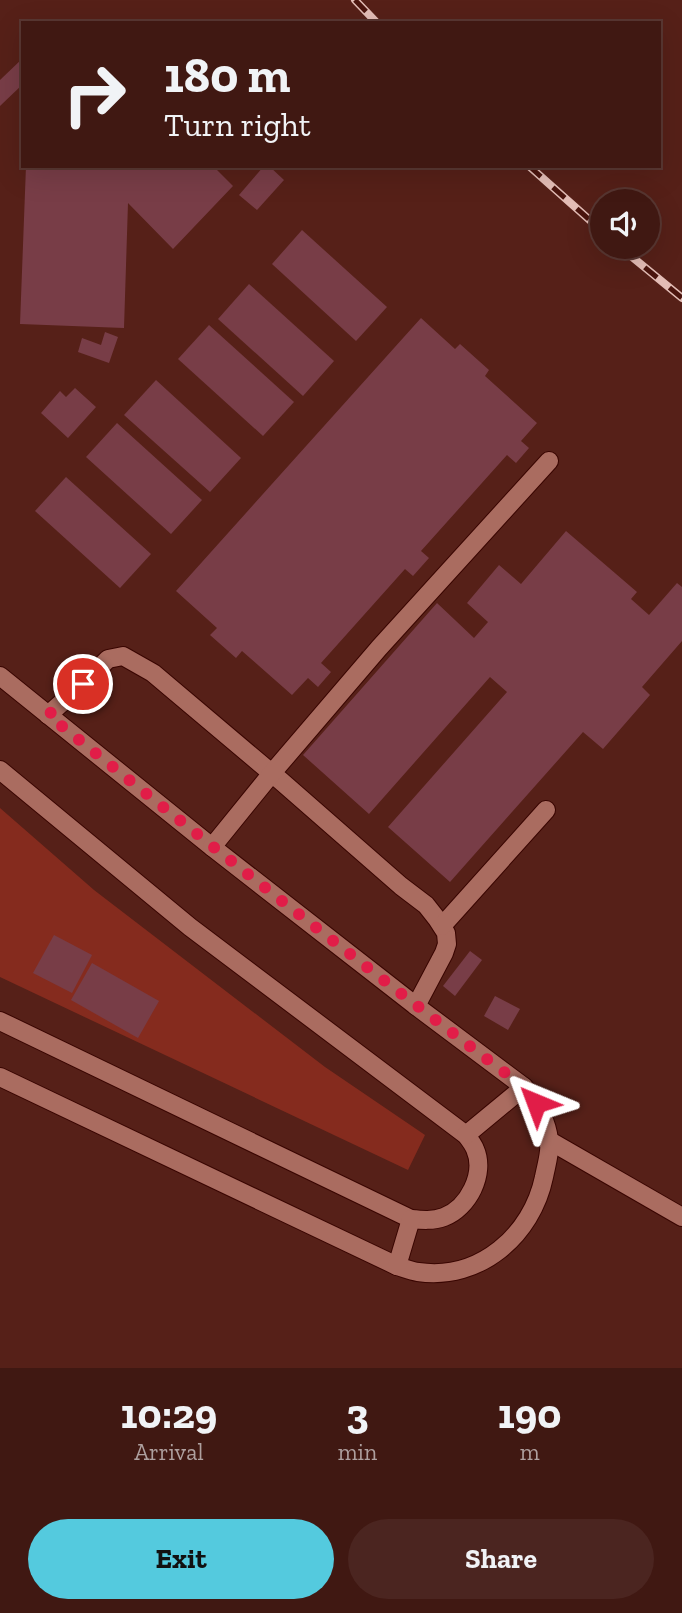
<!DOCTYPE html>
<style>
:root{--surface:#401812;--page:#4b2520;--text:#f1f3f6;--muted:#aea09f;--line:#593732;--accent:#54cade}
body{margin:0;font-family:"Zilla Slab",serif;background:var(--page);color:var(--text);height:100vh;display:flex;flex-direction:column;font-size:26px;white-space:nowrap}
*{box-sizing:border-box;margin:0}
p{font-size:23px;color:var(--muted)}
.icon{flex:none;width:38px;height:38px;fill:none;stroke:currentColor;stroke-width:2;stroke-linecap:round;stroke-linejoin:round}
.map{position:relative;height:1368px;overflow:hidden}
.details{display:flex;flex-direction:column;background:var(--surface);flex:1}
.details>*{flex:none}
.hud{position:absolute;left:21px;top:21px;width:640px;height:147px;border-radius:0px;box-shadow:0 7px 28px #0002,0 0 0 2px var(--line);background:#401812;color:var(--text);overflow:hidden}
.fabs{position:absolute;left:590px;top:189px;display:grid;gap:14px}
.fabs a{display:grid;place-items:center;width:70px;height:70px;border-radius:50%;background:var(--surface);box-shadow:0 7px 28px #0002,0 0 0 2px var(--line);font-size:35px}
.pin{position:absolute;display:grid;place-items:center;width:60px;height:60px;color:#fff;margin:-30px;border:4px solid #fff;border-radius:50%;box-shadow:0 2px 7px #0007}
.me{position:absolute;width:77px;margin:-38px;rotate:316deg;stroke-linejoin:round;filter:drop-shadow(0 0 5px #0008)}
.turn{display:flex;align-items:center;gap:24px;height:147px;padding:0 28px;font-size:32px}
.turn .icon{width:91px;height:91px;stroke-width:2.5}
.turn b{display:block;font-size:49px;line-height:60px}
.eta{display:flex;justify-content:space-evenly;align-items:center;height:119px;text-align:center}
.eta b{font-size:42px;font-weight:700;line-height:49px}
.cta{display:flex;gap:14px;margin-top:auto;padding:14px 28px}
.cta a{flex:1;height:80px;border-radius:42px;background:var(--accent);color:#111;font-size:28px;font-weight:700;line-height:80px;text-align:center}
.cta a+a{background:var(--page);color:var(--text)}
.map>svg:first-child{display:block}
.green{fill:#852b1e}
.building{fill:#783d47}
.lines{fill:none;stroke-linecap:round;stroke-linejoin:round}
.minor-casing{stroke:#390501;stroke-width:20}
.minor{stroke:#aa6c60;stroke-width:18}
.rail-casing{stroke:#e3bdb6;stroke-width:8}
.rail{stroke:#4b150e;stroke-width:5;stroke-dasharray:16;stroke-linecap:butt}
.route{stroke:#e11d48;stroke-width:12;stroke-dasharray:0 21.6}
</style>
<div class="map">
<svg width="682" height="1368" viewBox="0 0 682 1368">
<rect width="100%" height="100%" fill="#562018"/>
<polygon class="green" points="0,808 94,890 325,1067 425,1135 408,1170 0,977"/>
<g class="building">
<polygon points="23,58 23,84 0,106 0,80"/>
<polygon points="26,166 213,166 233,186 173,249 128,203 124,328 20,324"/>
<polygon points="264,166 269,166 284,180 257,210 239,195"/>
<polygon points="302,230 387,307 356,341 272,264"/>
<polygon points="249,284 334,361 303,396 218,319"/>
<polygon points="421,318 455,349 460,344 489,370 485,376 537,423 521,441 529,448 516,463 507,455 421,551 429,558 413,576 405,569 321,663 331,672 318,687 308,678 292,695 242,651 236,658 210,635 217,628 176,591"/>
<polygon points="209,325 294,402 263,436 178,359"/>
<polygon points="105,332 118,337 109,363 78,352 82,338 101,345"/>
<polygon points="156,380 241,458 210,492 124,415"/>
<polygon points="75,388 96,407 68,438 41,413 60,391 66,397"/>
<polygon points="117,423 202,500 171,534 86,457"/>
<polygon points="66,477 151,554 120,588 35,511"/>
<polygon points="566,531 637,592 631,599 649,615 677,583 682,587 682,641 642,687 650,695 603,749 583,732 450,882 388,827 507,692 490,677 369,814 303,755 437,603 474,638 488,622 467,603 499,565 521,584"/>
<polygon points="54,935 92,955 72,993 33,973"/>
<polygon points="470,951 482,960 455,996 443,986"/>
<polygon points="92,963 159,1001 138,1038 71,1000"/>
<polygon points="495,996 520,1009 508,1030 484,1016"/>
</g>
<g class="lines">
<defs>
<g id="minor">
<path d="M0 676 212 847 416 1006 524 1087C536 1102 547 1119 549 1140 551 1151 546 1166 544 1177 532 1235 480 1281 418 1272 411 1271 404 1268 397 1266L0 1077"/>
<polyline points="48,715 83,684 108,659 123,656 153,673 281,781 401,886 426,905 437,919 446,933 447,944 444,953 416,1006"/>
<path d="M0 770 190 927 466 1135C469 1139 473 1144 475 1149 486 1174 468 1208 444 1217 433 1221 422 1220 411 1219L0 1021"/>
<polyline points="212,847 272,773 379,648 549,461"/>
<polyline points="442,926 546,810"/>
<polyline points="466,1135 524,1087"/>
<polyline points="550,1141 682,1217"/>
<polyline points="397,1266 411,1219"/>
</g>
</defs>
<use href="#minor" class="minor-casing"/>
<use href="#minor" class="minor"/>
<defs>
<g id="rail">
<polyline points="355,0 377,23"/>
<polyline points="529,166 602,231"/>
<polyline points="620,247 682,298"/>
</g>
</defs>
<use href="#rail" class="rail-casing"/>
<use href="#rail" class="rail"/>
</g>
<g class="lines">
<path class="route" d="M83 684 48 715C205 841 363 966 524 1087L536 1103"/>
</g>
</svg>
<div class="fabs">
<a><svg class="icon" aria-label="sound" viewBox="0 0 24 24"><path d="M4 9h4l5-4v14l-5-4H4zM17 9q2 3 0 6"/></svg></a>
</div>
<div class="pin" style="left:83px;top:684px;background:#d93025"><svg class="icon" aria-label="arrive" viewBox="0 0 24 24"><path d="M6 21V4h12l-3 4 3 4H6"/></svg></div>
<svg class="me" style="left:536px;top:1103px" viewBox="-20 -20 40 40"><path d="M0-17L14 15 0 8-14 15z" fill="#e11d48" stroke="#fff" stroke-width="4"/></svg>
<div class="hud">
<div class="turn"><svg class="icon" aria-label="right" viewBox="0 0 24 24"><path d="M7 20v-9h11M14 6l5 5-5 5"/></svg><div><b>180 m</b>Turn right</div></div>
</div>
</div>
<section class="details">
<div class="eta">
<div><b>10:29</b><p>Arrival</p></div>
<div><b>3</b><p>min</p></div>
<div><b>190</b><p>m</p></div>
</div>
<div class="cta"><a>Exit</a><a>Share</a></div>
</section>
